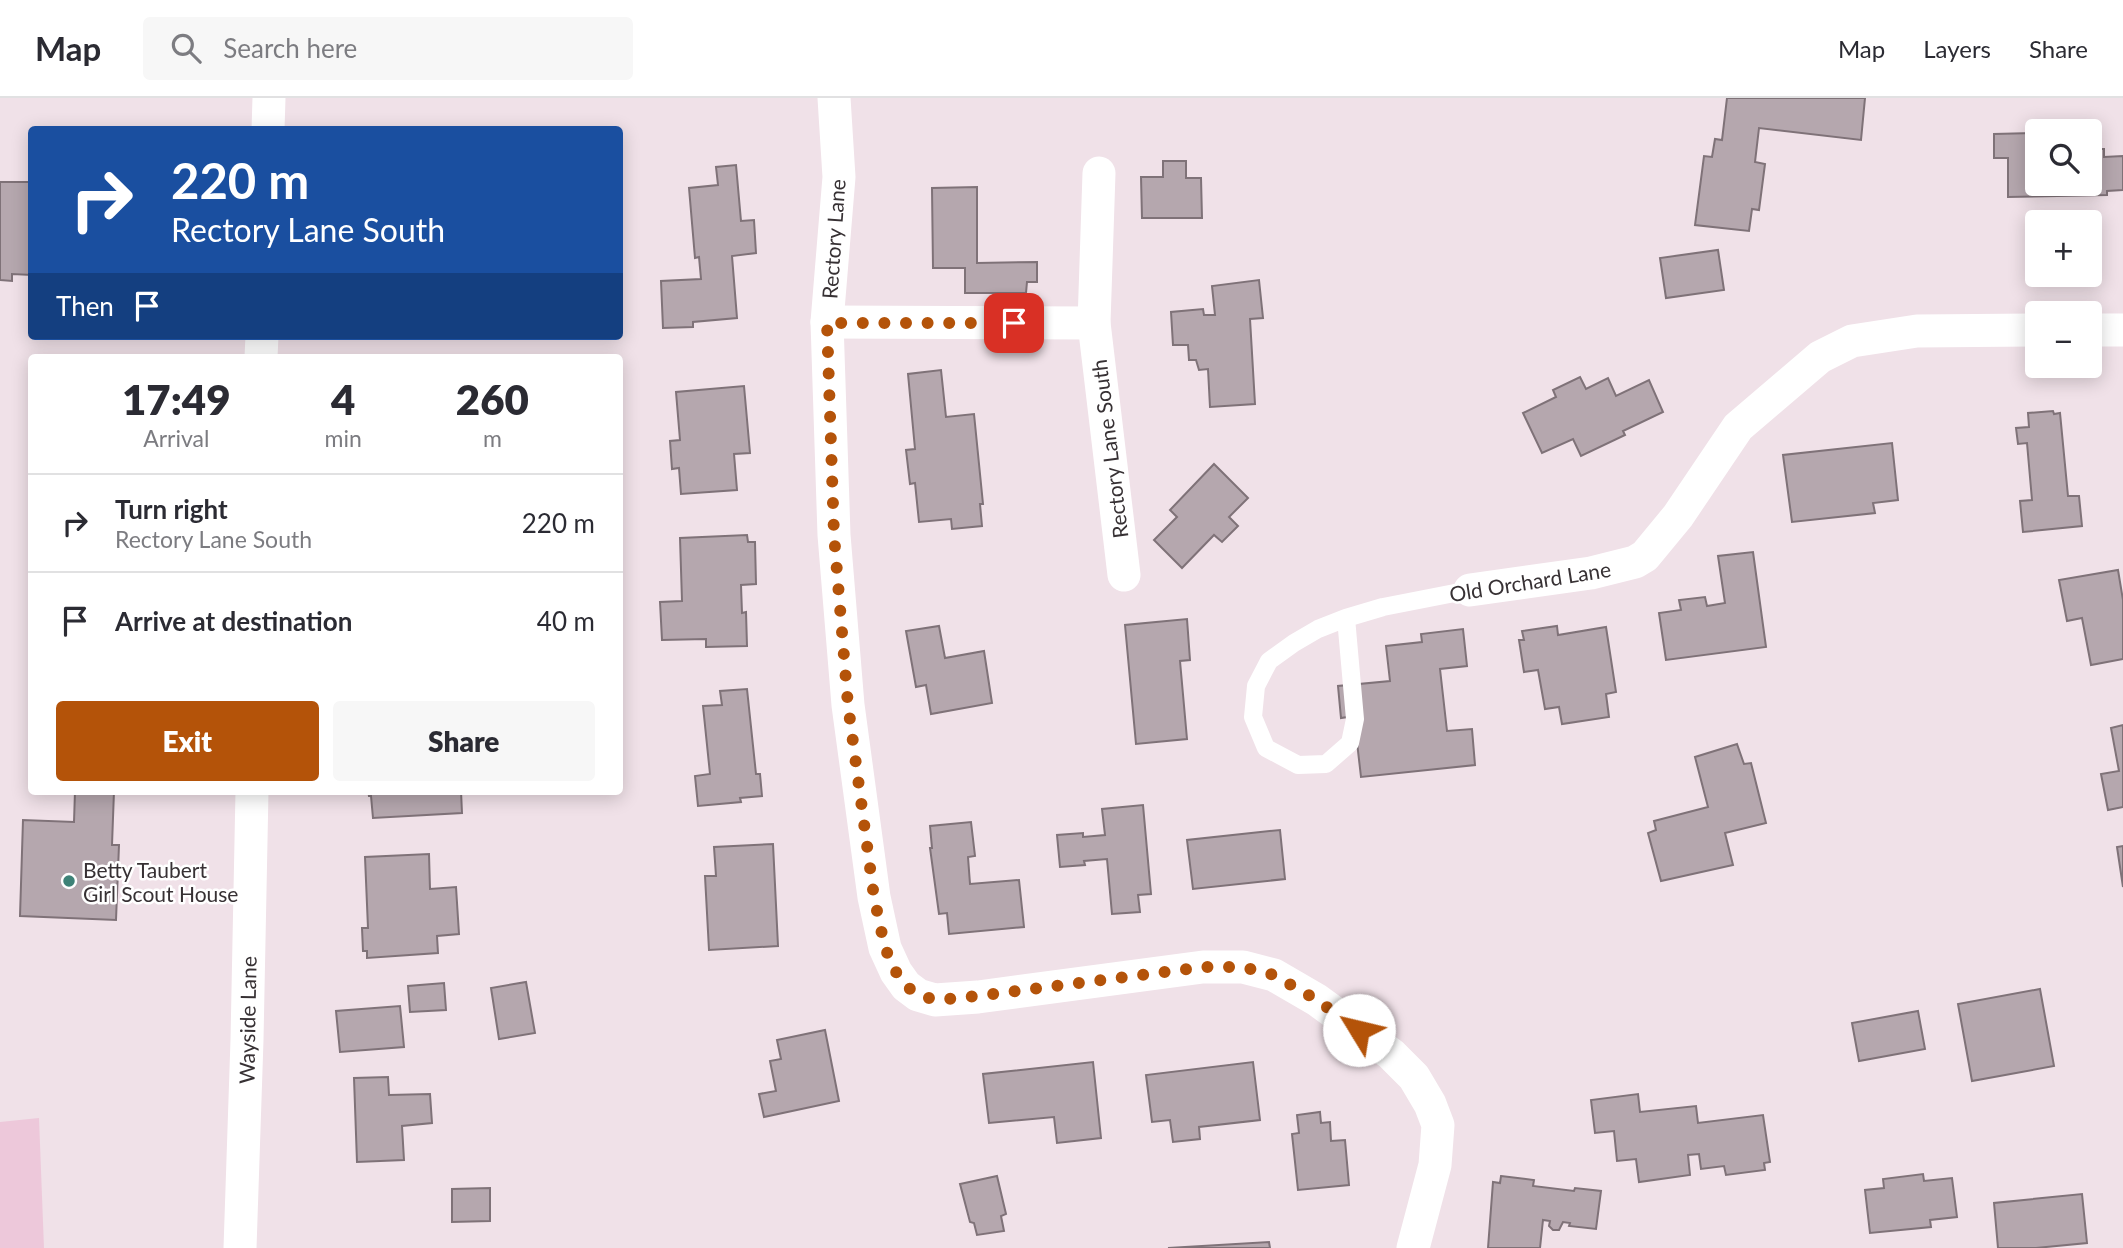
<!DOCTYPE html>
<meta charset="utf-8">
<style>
:root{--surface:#fff;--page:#f7f7f7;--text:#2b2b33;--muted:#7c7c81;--line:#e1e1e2;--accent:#b45309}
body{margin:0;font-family:Lato,sans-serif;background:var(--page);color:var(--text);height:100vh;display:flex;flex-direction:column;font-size:26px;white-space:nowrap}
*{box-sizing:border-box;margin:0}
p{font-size:23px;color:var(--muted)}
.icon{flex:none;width:38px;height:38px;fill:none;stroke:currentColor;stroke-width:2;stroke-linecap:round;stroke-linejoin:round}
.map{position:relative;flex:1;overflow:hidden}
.drawer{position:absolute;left:28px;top:256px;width:595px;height:441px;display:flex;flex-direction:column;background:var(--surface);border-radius:7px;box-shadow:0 4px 18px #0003}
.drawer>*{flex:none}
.hud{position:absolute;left:28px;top:28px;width:595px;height:214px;border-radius:7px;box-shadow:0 4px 18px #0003;background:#1a4fa0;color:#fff;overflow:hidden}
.controls{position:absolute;left:2025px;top:21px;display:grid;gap:14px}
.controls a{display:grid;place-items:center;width:77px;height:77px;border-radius:7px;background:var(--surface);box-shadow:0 4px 18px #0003;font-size:35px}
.pin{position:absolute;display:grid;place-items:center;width:60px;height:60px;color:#fff;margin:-30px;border-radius:14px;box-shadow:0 4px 10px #0006}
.me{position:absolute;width:77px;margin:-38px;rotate:306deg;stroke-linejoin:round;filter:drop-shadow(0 0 5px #0008)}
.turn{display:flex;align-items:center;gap:24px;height:147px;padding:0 28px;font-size:32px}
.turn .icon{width:91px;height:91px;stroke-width:2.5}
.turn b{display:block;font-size:49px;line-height:60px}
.then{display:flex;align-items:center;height:66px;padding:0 28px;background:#0003;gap:14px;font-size:26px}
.eta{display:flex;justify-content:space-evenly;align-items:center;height:119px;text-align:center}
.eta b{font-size:42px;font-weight:800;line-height:49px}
.action{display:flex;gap:14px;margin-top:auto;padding:14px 28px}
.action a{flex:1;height:80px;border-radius:7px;background:var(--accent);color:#fff;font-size:28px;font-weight:800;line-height:80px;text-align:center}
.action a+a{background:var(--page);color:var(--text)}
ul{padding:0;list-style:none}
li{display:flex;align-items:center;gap:21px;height:98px;padding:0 28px;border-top:2px solid var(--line)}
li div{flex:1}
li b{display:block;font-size:26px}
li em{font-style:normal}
header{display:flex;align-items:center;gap:42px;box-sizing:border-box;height:98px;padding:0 35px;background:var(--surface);border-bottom:2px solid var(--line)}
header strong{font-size:33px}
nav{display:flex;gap:38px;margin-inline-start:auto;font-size:24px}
.search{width:490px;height:63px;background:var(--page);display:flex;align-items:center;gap:18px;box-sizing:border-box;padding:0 24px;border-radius:7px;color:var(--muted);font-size:26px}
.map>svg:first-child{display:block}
.green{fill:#edc8da}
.building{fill:#b5a7ae;stroke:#7f7278;stroke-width:2}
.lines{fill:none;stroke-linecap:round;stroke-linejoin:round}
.lane{stroke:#fff;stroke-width:18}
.street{stroke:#fff;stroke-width:33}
.route{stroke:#b45309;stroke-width:12;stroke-dasharray:0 21.6}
.poi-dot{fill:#3d8277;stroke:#fff;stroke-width:2.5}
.labels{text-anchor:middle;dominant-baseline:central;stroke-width:5;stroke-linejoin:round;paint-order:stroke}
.street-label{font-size:21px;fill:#373134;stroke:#fff}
.poi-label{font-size:21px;fill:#373134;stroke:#fff;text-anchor:start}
</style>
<header>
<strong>Map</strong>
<div class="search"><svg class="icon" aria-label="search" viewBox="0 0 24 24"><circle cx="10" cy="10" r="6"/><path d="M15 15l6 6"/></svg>Search here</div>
<nav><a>Map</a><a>Layers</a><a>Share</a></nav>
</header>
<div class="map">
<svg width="2123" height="1150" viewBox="0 0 2123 1150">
<rect width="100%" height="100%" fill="#f0e1e8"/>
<polygon class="green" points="39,1020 44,1150 0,1150 0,1024"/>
<g class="building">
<polygon points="1727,0 1865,0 1861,42 1759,30 1755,64 1765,66 1759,112 1752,111 1749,133 1695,127 1704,58 1712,59 1715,41 1722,42"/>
<polygon points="2037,35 2037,86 2090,86 2090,51 2104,51 2104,59 2123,58 2123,92 2107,93 2107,97 2008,99 2008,60 1994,60 1994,36"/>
<polygon points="1163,63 1186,63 1186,80 1201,80 1202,120 1142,120 1141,79 1163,79"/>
<polygon points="736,67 741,123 754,122 756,155 732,158 737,220 693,224 693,229 663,230 661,183 701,181 699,159 695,160 689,90 718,87 716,69"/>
<polygon points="0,84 32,84 32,177 12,176 12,183 0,182"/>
<polygon points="977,89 977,165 1037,164 1037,184 1027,184 1026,195 965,195 965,170 933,170 932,90"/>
<polygon points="1718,152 1724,192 1666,200 1660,160"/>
<polygon points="1259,182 1263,220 1250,221 1255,306 1210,309 1208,271 1199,272 1196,262 1189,262 1188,247 1173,247 1171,214 1203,211 1204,217 1215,217 1212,188"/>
<polygon points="941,272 946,319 974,316 983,406 980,406 982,428 952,431 951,421 919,424 915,385 910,386 906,352 915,351 908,276"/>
<polygon points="1580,279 1586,291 1608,280 1616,298 1649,282 1663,314 1623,333 1625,337 1581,358 1573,341 1542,355 1523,315 1556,299 1553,292"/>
<polygon points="744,288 750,355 734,356 737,392 681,396 679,370 672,371 670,343 680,342 676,294"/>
<polygon points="2053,313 2054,316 2060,315 2068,398 2079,398 2082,428 2023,434 2020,403 2032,402 2027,345 2018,346 2016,330 2029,329 2028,315"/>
<polygon points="1892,345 1898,402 1873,405 1875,415 1792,424 1783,357"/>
<polygon points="1214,366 1248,400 1229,419 1238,428 1222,444 1214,437 1182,470 1154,442 1177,419 1170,412"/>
<polygon points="747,437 748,444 755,444 756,486 741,487 742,515 746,514 747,548 706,549 706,541 662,542 660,504 682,503 680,440"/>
<polygon points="1753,454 1766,549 1666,562 1659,515 1681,512 1679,502 1705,499 1707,508 1725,505 1718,458"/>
<polygon points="2118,472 2123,502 2123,561 2091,567 2082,520 2067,523 2059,482"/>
<polygon points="1187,521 1190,562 1180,563 1187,641 1136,646 1125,527"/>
<polygon points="939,528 945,560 984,553 992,605 931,616 926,587 916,589 906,533"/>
<polygon points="1557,528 1558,537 1606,529 1616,594 1606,596 1609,619 1562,626 1559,609 1545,611 1538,572 1524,574 1519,542 1524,542 1522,533"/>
<polygon points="1463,531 1467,568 1440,571 1447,633 1472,631 1475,667 1361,679 1354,618 1341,620 1338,588 1390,583 1386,548 1422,544 1421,536"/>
<polygon points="747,591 756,676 760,676 762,698 740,700 741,704 698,708 695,678 710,676 703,608 722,607 720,593"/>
<polygon points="2123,627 2123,709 2108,712 2101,676 2119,673 2111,630"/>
<polygon points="1737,646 1744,666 1751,665 1766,725 1725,735 1733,767 1661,783 1648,735 1656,732 1654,723 1708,709 1695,659"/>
<polygon points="75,693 114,693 112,747 119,747 116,822 20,818 23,722 74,724"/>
<polygon points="368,693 461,693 462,715 373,720 371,698 369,698"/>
<polygon points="1143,707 1151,796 1138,797 1140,814 1112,816 1107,761 1084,763 1085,767 1060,769 1057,737 1083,735 1083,739 1105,737 1102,711"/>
<polygon points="971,724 975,758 968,759 970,786 1019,782 1024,829 949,836 947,815 939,816 930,750 932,750 930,728"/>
<polygon points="1280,732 1285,781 1193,791 1187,742"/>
<polygon points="773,746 778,848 709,852 705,778 716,778 714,749"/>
<polygon points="2123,748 2123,789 2117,749"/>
<polygon points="429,756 430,791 456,789 459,836 437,838 438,855 367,860 367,853 363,853 362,830 368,830 365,759"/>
<polygon points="526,884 535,935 499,941 491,890"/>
<polygon points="444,885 446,912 410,914 408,888"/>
<polygon points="2040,891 2054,968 1972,983 1958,906"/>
<polygon points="400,908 404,949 340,954 336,913"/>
<polygon points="1918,913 1925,951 1859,963 1852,925"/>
<polygon points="825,932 839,1003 764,1019 759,996 776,993 770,963 781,961 777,942"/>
<polygon points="1093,964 1101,1040 1057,1045 1054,1019 989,1025 983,976"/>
<polygon points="1253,964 1260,1022 1199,1029 1200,1041 1173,1044 1170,1022 1152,1024 1146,977"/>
<polygon points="388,979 389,997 430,996 432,1025 402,1028 404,1062 357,1064 354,980"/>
<polygon points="1638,996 1640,1014 1696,1008 1698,1025 1763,1017 1770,1064 1764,1065 1765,1072 1726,1077 1724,1068 1701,1071 1699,1056 1688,1057 1690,1077 1639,1084 1636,1061 1617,1063 1614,1033 1595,1035 1591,1002"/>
<polygon points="1320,1014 1321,1025 1330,1024 1331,1043 1345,1042 1349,1087 1298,1092 1292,1036 1299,1035 1297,1017"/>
<polygon points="1923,1076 1924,1083 1952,1080 1957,1119 1930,1122 1931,1129 1870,1135 1865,1092 1884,1090 1883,1081"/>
<polygon points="997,1078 1006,1116 1001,1118 1004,1133 977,1137 974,1125 970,1124 960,1086"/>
<polygon points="1501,1078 1534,1082 1533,1088 1574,1093 1575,1090 1601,1093 1596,1131 1569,1128 1570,1125 1563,1124 1559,1132 1553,1132 1549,1128 1550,1123 1543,1122 1540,1150 1488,1150 1493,1084 1500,1085"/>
<polygon points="490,1090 490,1123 452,1124 452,1091"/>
<polygon points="2082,1096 2087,1145 2036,1150 1998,1150 1994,1105"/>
<polygon points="1269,1144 1270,1150 1168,1150"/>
</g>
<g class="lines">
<polyline class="lane" points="1346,520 1355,621 1350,645 1326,666 1298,667 1266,650 1253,619 1256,588 1269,563 1294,545 1318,531 1346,520 1383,509 1470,492"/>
<g class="street">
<polyline points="834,0 839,79 827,224 834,437 848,607 874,799 885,850 896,874 906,888 918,897 935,902 978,899 1203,869 1243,869 1274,877 1317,902 1391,956 1414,979 1430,1006 1438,1027 1435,1067 1413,1150"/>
<polyline points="268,32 269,0"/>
<polyline points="1099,75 1094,225 1124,477"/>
<polyline points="827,224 1094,225"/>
<polyline points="2090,232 2123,232"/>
<polyline points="261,259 262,238"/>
<polyline points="1470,492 1591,475 1635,464 1645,458 1678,418 1738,329 1820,259 1852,243 1917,233 2037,232"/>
<polyline points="240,1150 247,942 252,693"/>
</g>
</g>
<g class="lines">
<polyline class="route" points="1014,225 827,225 834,437 848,607 874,799 885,850 896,874 906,888 918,897 936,902 978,898 1203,869 1243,869 1274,877 1317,902 1359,932"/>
</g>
<circle class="poi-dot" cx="69" cy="783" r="7"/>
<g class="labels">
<g class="street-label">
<text transform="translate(833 141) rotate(-86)">Rectory Lane</text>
<text transform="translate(1109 351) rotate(-97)">Rectory Lane South</text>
<text transform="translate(1530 483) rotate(-9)">Old Orchard Lane</text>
<text transform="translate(247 922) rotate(-89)">Wayside Lane</text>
</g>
<g class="poi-label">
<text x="83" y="771">Betty Taubert<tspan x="83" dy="24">Girl Scout House</tspan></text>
</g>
</g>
</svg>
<div class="controls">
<a><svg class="icon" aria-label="search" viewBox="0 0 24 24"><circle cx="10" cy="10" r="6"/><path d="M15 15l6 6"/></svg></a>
<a>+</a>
<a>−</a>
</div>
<div class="pin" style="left:1014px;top:225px;background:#d93025"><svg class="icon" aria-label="arrive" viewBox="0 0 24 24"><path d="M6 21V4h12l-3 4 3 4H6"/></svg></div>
<svg class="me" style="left:1359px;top:932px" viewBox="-20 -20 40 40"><circle r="19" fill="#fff"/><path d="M0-13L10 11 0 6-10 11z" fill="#b45309"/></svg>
<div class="hud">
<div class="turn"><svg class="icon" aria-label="right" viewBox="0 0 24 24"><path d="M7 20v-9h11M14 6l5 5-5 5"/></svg><div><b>220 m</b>Rectory Lane South</div></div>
<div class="then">Then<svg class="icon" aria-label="arrive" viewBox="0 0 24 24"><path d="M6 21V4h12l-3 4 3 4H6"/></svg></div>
</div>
<section class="drawer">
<div class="eta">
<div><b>17:49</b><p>Arrival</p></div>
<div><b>4</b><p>min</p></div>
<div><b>260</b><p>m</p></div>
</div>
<ul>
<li><svg class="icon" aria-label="right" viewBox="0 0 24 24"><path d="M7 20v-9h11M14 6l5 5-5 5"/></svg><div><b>Turn right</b><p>Rectory Lane South</p></div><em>220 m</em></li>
<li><svg class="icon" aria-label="arrive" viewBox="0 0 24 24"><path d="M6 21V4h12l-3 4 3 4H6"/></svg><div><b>Arrive at destination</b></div><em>40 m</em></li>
</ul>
<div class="action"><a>Exit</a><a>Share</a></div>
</section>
</div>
